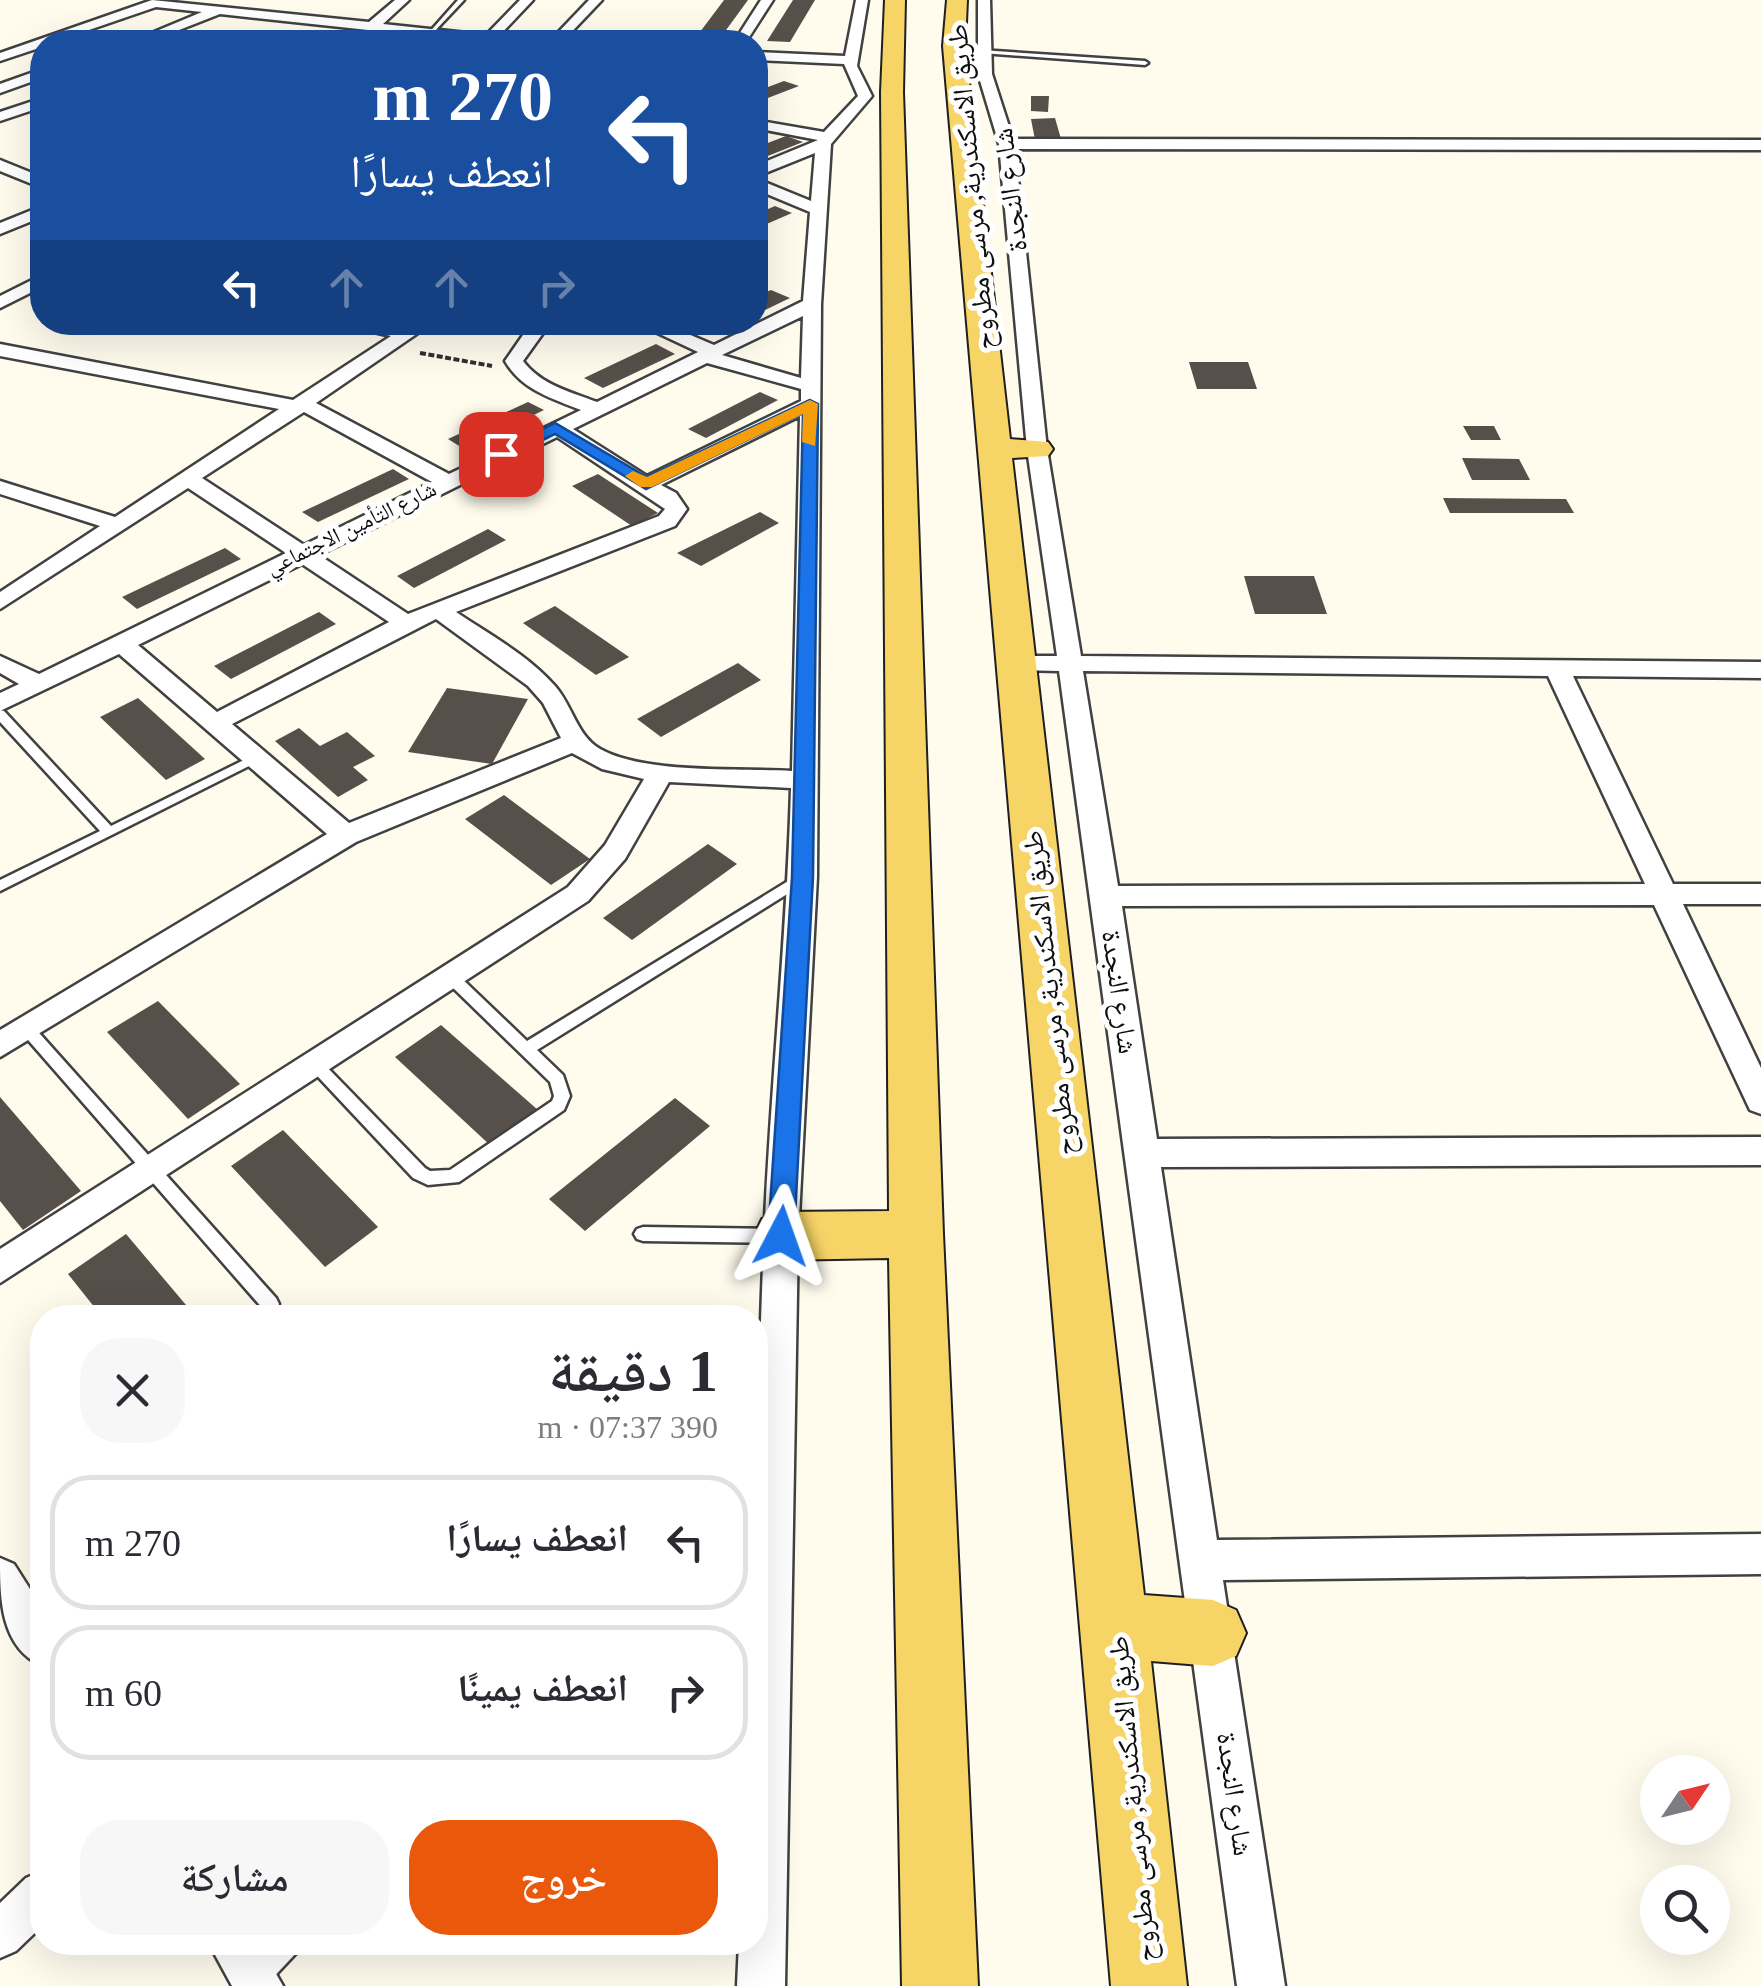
<!DOCTYPE html>
<html lang="ar">
<meta charset="utf-8">
<style>
:root{--surface:#fff;--page:#f7f7f7;--text:#2b2b33;--muted:#7c7c81;--line:#e1e1e2;--accent:#ea580c}
body{margin:0;font-family:"Times New Roman","Noto Naskh Arabic",serif;background:var(--page);color:var(--text);direction:rtl;height:100vh;display:flex;flex-direction:column;font-size:38px;white-space:nowrap}
*{box-sizing:border-box;margin:0}
p{font-size:32px;color:var(--muted)}
.icon{flex:none;width:55px;height:55px;fill:none;stroke:currentColor;stroke-width:2;stroke-linecap:round;stroke-linejoin:round}
.map{position:relative;flex:1;overflow:hidden;direction:ltr}
.drawer{position:absolute;left:30px;top:1305px;width:738px;height:650px;display:flex;flex-direction:column;background:var(--surface);border-radius:40px;box-shadow:0 10px 40px #0002;direction:rtl}
.drawer>*{flex:none}
.guide{position:absolute;left:30px;top:30px;width:738px;height:305px;border-radius:40px;box-shadow:0 10px 40px #0002;direction:rtl;background:#1a4fa0;color:#fff;overflow:hidden}
.needle{width:65px;rotate:55deg}
.fabs{position:absolute;left:1640px;top:1755px;display:grid;gap:20px}
.fabs a{display:grid;place-items:center;width:90px;height:90px;border-radius:50%;background:var(--surface);box-shadow:0 10px 40px #0002;font-size:50px}
.pin{position:absolute;display:grid;place-items:center;width:85px;height:85px;color:#fff;margin:-42px;border-radius:20px;box-shadow:0 5px 15px #0006}
.me{position:absolute;width:110px;margin:-55px;rotate:4deg;stroke-linejoin:round;filter:drop-shadow(0 0 8px #0008)}
.turn{display:flex;align-items:center;gap:35px;height:210px;padding:0 50px;font-size:45px}
.turn .icon{width:130px;height:130px;stroke-width:2.5}
.turn b{display:block;font-size:70px;line-height:85px}
.lanes{display:flex;align-items:center;height:95px;padding:0 50px;background:#0003;justify-content:center;gap:50px;direction:ltr}
.lanes .off{opacity:.35}
.round{display:grid;place-items:center;flex:none;width:105px;height:105px;border-radius:40px;background:var(--page)}
.overview{display:flex;align-items:center;justify-content:space-between;height:170px;padding:0 50px}
h1{font-size:60px;font-weight:600;line-height:75px}
.primary-button{display:flex;gap:20px;margin-top:auto;padding:20px 50px}
.primary-button a{flex:1;height:115px;border-radius:40px;background:var(--accent);color:#fff;font-size:40px;font-weight:600;line-height:115px;text-align:center}
.primary-button a+a{background:var(--page);color:var(--text)}
ul{padding:0;list-style:none}
li{display:flex;align-items:center;gap:30px;height:135px;margin:0 20px 15px;padding:0 30px;border:5px solid var(--line);border-radius:40px}
li div{flex:1}
li b{display:block;font-size:38px}
li em{font-style:normal}
.map>svg:first-child{display:block}
.building{fill:#564f4a}
.lines{fill:none;stroke-linecap:round;stroke-linejoin:round}
.lane-casing{stroke:#414141;stroke-width:5}
.street-casing{stroke:#414141;stroke-width:5}
.primary-casing{stroke:#1f1f1f;stroke-width:4}
.path{stroke:#303030;stroke-width:4;stroke-dasharray:6 2.5;stroke-linecap:butt}
.lane{fill:#fff;fill-rule:evenodd}
.street{fill:#fff;fill-rule:evenodd}
.primary{fill:#f7d466;fill-rule:evenodd}
.route{fill:#1a73e8;stroke:#114b97;stroke-width:2.5}
.slow{fill:#f59e0b}
.labels{text-anchor:middle;dominant-baseline:central;stroke-width:10;stroke-linejoin:round;paint-order:stroke}
.far-street-label{font-size:22px;fill:#0e0e0e;stroke:#fff}
.street-label{font-size:28px;fill:#0e0e0e;stroke:#fff}
</style>
<div class="map">
<svg width="1761" height="1986" viewBox="0 0 1761 1986">
<rect width="100%" height="100%" fill="#fffcee"/>
<g class="building">
<polygon points="724,0 748,0 721,37 697,36"/>
<polygon points="793,0 815,0 790,42 767,41"/>
<polygon points="784,81 799,86 755,103 755,92"/>
<polygon points="1031,96 1049,96 1048,112 1031,111"/>
<polygon points="1055,118 1061,139 1035,140 1031,119"/>
<polygon points="786,136 803,142 755,161 755,148"/>
<polygon points="775,206 792,213 755,229 755,215"/>
<polygon points="771,290 790,298 755,315 755,297"/>
<polygon points="656,344 675,354 603,388 584,378"/>
<polygon points="1189,362 1248,362 1257,389 1197,389"/>
<polygon points="760,392 778,400 706,438 688,429"/>
<polygon points="528,402 544,410 464,449 448,439"/>
<polygon points="1463,426 1494,426 1501,440 1471,440"/>
<polygon points="1462,458 1519,459 1530,480 1472,480"/>
<polygon points="393,469 409,479 318,522 302,512"/>
<polygon points="598,474 658,513 632,526 572,486"/>
<polygon points="1443,498 1566,499 1574,513 1450,513"/>
<polygon points="760,512 779,523 701,566 677,553"/>
<polygon points="488,529 506,540 414,588 397,576"/>
<polygon points="225,548 241,559 137,609 122,597"/>
<polygon points="1244,576 1314,576 1327,614 1255,614"/>
<polygon points="555,606 629,657 596,675 523,623"/>
<polygon points="319,612 336,624 231,679 214,666"/>
<polygon points="738,663 761,680 661,737 637,719"/>
<polygon points="447,688 528,699 492,764 408,752"/>
<polygon points="138,698 205,759 166,780 100,717"/>
<polygon points="299,728 320,746 347,732 375,756 353,767 368,780 338,797 275,741"/>
<polygon points="504,795 590,859 551,885 465,819"/>
<polygon points="708,844 737,864 632,940 603,918"/>
<polygon points="158,1001 240,1084 188,1119 107,1032"/>
<polygon points="441,1025 538,1110 491,1146 395,1057"/>
<polygon points="0,1097 81,1191 23,1230 0,1201"/>
<polygon points="675,1098 710,1126 585,1231 549,1199"/>
<polygon points="283,1130 378,1227 325,1267 231,1166"/>
<polygon points="126,1234 197,1318 103,1318 68,1274"/>
</g>
<g class="lines">
<defs>
<g id="lane">
<polygon points="458,0 464,0 431,35 427,35"/>
<polygon points="980,50 1145,61 1148,63 1145,65 982,53"/>
<polygon points="0,710 4,711 111,826 252,756 257,755 263,759 0,891 0,880 100,831 0,722"/>
<polygon points="803,872 808,873 810,877 808,881 537,1050 563,1075 570,1096 564,1110 459,1182 428,1185 413,1178 307,1065 309,1061 321,1061 425,1168 430,1171 450,1170 552,1101 554,1096 550,1082 447,982 445,978 447,974 457,974 527,1041"/>
<polygon points="27,1023 32,1025 276,1298 279,1304 276,1310 270,1312 264,1310 22,1033 19,1029 22,1025"/>
<polygon points="643,1227 774,1229 780,1231 783,1236 780,1241 774,1243 643,1241 637,1239 634,1234 637,1229"/>
<polygon points="274,1942 302,1942 299,1950 267,1984 251,1984 247,1976 251,1968"/>
</g>
<g id="street">
<polygon points="152,0 369,22 395,0 409,0 383,24 486,35 520,0 533,0 499,36 523,42 480,42 220,14 174,32 228,38 234,42 160,37 130,42 202,12 156,7 54,42 42,42 42,47 0,61 0,53"/>
<polygon points="589,0 602,0 562,42 549,42"/>
<polygon points="761,0 773,0 746,42 734,42"/>
<path d="M856 0H868L857 66 872 96 831 144 821 304 817 877 798 1236 785 1986H737L739 1942H755C755 1708 754 1474 764 1240 770 1089 787 939 791 788L669 782 625 859 588 901 0 1283V1249L568 887 605 845 644 779 602 769 572 753 356 842 0 1057V1030L327 834 119 654 0 711V693L19 684 0 673V656L39 674 286 553 188 488 0 609V592L100 526 0 494V481L115 517 279 409 0 356V344L293 400 391 336 331 322H375L404 328 412 322H434L316 403 449 474 581 410C551 398 522 390 505 361L532 322H551L523 361C541 385 571 392 597 402L698 352 634 322H660L714 345 803 301 810 212 755 189V178L811 201 815 153 755 177V166L818 140 755 128V120L824 132 858 96 844 64 755 60V52L845 56ZM803 316 801 378 722 355ZM707 363 801 389V401L647 476 573 429ZM304 412 432 482 304 545 202 478ZM800 416 792 771C740 768 644 774 600 749 577 736 572 705 555 686 528 655 490 635 456 612L675 526 687 509 676 493 661 485ZM557 437 665 509 659 516 408 614 319 555ZM302 564 389 622 217 712 138 645ZM436 619 528 686 543 703 561 738 349 823 232 724Z"/>
<path d="M978 0H990L992 74 1013 139 1761 140V150L1015 149 1047 449 1081 656 1761 662V678L1573 676 1673 884H1761V904H1683L1761 1068V1114L1750 1110 1654 905 1122 906 1157 1139 1761 1137V1165L1161 1167 1217 1540 1761 1534V1574L1223 1580 1285 1986H1237L1059 671 1014 670 1002 663 1014 656H1057L1027 449 999 144 978 74ZM1083 671 1548 676 1645 884 1118 886Z"/>
<polygon points="42,69 42,78 0,93 0,84"/>
<polygon points="42,98 42,107 0,121 0,112"/>
<polygon points="0,160 42,177 42,188 0,171"/>
<polygon points="42,206 42,217 0,234 0,223"/>
<polygon points="42,275 42,287 0,308 0,296"/>
<path d="M0 1558 14 1564 42 1608V1666C0 1647 0 1598 0 1558Z"/>
<polygon points="42,1871 42,1926 16,1951 0,1958 0,1903 26,1878"/>
<polygon points="208,1942 258,1942 283,1986 232,1986"/>
</g>
<g id="primary">
<polygon points="885,0 905,0 903,92 943,1234 978,1986 902,1986 889,1258 781,1260 762,1253 754,1236 762,1219 781,1212 889,1211 881,92"/>
<polygon points="947,0 967,0 965,46 1010,439 1048,442 1053,449 1048,456 1012,458 1144,1595 1213,1600 1236,1610 1246,1633 1236,1656 1213,1666 1151,1661 1187,1986 1111,1986 943,46"/>
</g>
</defs>
<use href="#lane" class="lane-casing"/>
<use href="#street" class="street-casing"/>
<use href="#primary" class="primary-casing"/>
<polyline class="path" points="420,353 492,366"/>
<use href="#lane" class="lane"/>
<use href="#street" class="street"/>
<use href="#primary" class="primary"/>
</g>
<polygon class="route" points="810,400 818,404 813,877 794,1236 790,1244 781,1248 772,1244 768,1236 792,877 803,413 646,489 555,434 507,458 493,454 555,423 647,477"/>
<polygon class="slow" points="810,400 818,404 815,446 802,442 803,414 652,487 640,487 625,476 633,471 647,477"/>
<g class="labels">
<g class="far-street-label">
<text transform="translate(351 528) rotate(-26)">شارع التأمين الاجتماعي</text>
</g>
<g class="street-label">
<text transform="translate(971 187) rotate(-95)">طريق الاسكندرية, مرسى مطروح</text>
<text transform="translate(1010 190) rotate(-97)">شارع النجدة</text>
<text transform="translate(1120 992) rotate(82)">شارع النجدة</text>
<text transform="translate(1049 993) rotate(-96)">طريق الاسكندرية, مرسى مطروح</text>
<text transform="translate(1235 1794) rotate(82)">شارع النجدة</text>
<text transform="translate(1132 1799) rotate(-95)">طريق الاسكندرية, مرسى مطروح</text>
</g>
</g>
</svg>
<div class="fabs">
<a><svg class="needle" viewBox="-14 -14 28 28"><path d="M0-13l5 13h-10z" fill="#e53935"/><path d="M0 13l5-13h-10z" fill="#7c7c81"/></svg></a>
<a><svg class="icon" aria-label="search" viewBox="0 0 24 24"><circle cx="10" cy="10" r="6"/><path d="M15 15l6 6"/></svg></a>
</div>
<div class="pin" style="left:501px;top:454px;background:#d93025"><svg class="icon" aria-label="arrive" viewBox="0 0 24 24"><path d="M6 21V4h12l-3 4 3 4H6"/></svg></div>
<svg class="me" style="left:781px;top:1236px" viewBox="-20 -20 40 40"><path d="M0-17L14 15 0 8-14 15z" fill="#1a73e8" stroke="#fff" stroke-width="4"/></svg>
<div class="guide">
<div class="turn"><svg class="icon" aria-label="left" viewBox="0 0 24 24"><path d="M17 20v-9H6M10 6l-5 5 5 5"/></svg><div><b>270 m</b>انعطف يسارًا</div></div>
<div class="lanes"><svg class="icon" aria-label="left" viewBox="0 0 24 24"><path d="M17 20v-9H6M10 6l-5 5 5 5"/></svg><svg class="icon off" aria-label="ahead" viewBox="0 0 24 24"><path d="M12 20V5M6 11l6-6 6 6"/></svg><svg class="icon off" aria-label="ahead" viewBox="0 0 24 24"><path d="M12 20V5M6 11l6-6 6 6"/></svg><svg class="icon off" aria-label="right" viewBox="0 0 24 24"><path d="M7 20v-9h11M14 6l5 5-5 5"/></svg></div>
</div>
<section class="drawer">
<div class="overview"><div><h1>1 دقيقة</h1><p>390 m · 07:37</p></div><a class="round"><svg class="icon" aria-label="close" viewBox="0 0 24 24"><path d="M6 6l12 12M18 6L6 18"/></svg></a></div>
<ul>
<li><svg class="icon" aria-label="left" viewBox="0 0 24 24"><path d="M17 20v-9H6M10 6l-5 5 5 5"/></svg><div><b>انعطف يسارًا</b></div><em>270 m</em></li>
<li><svg class="icon" aria-label="right" viewBox="0 0 24 24"><path d="M7 20v-9h11M14 6l5 5-5 5"/></svg><div><b>انعطف يمينًا</b></div><em>60 m</em></li>
</ul>
<div class="primary-button"><a>خروج</a><a>مشاركة</a></div>
</section>
</div>
